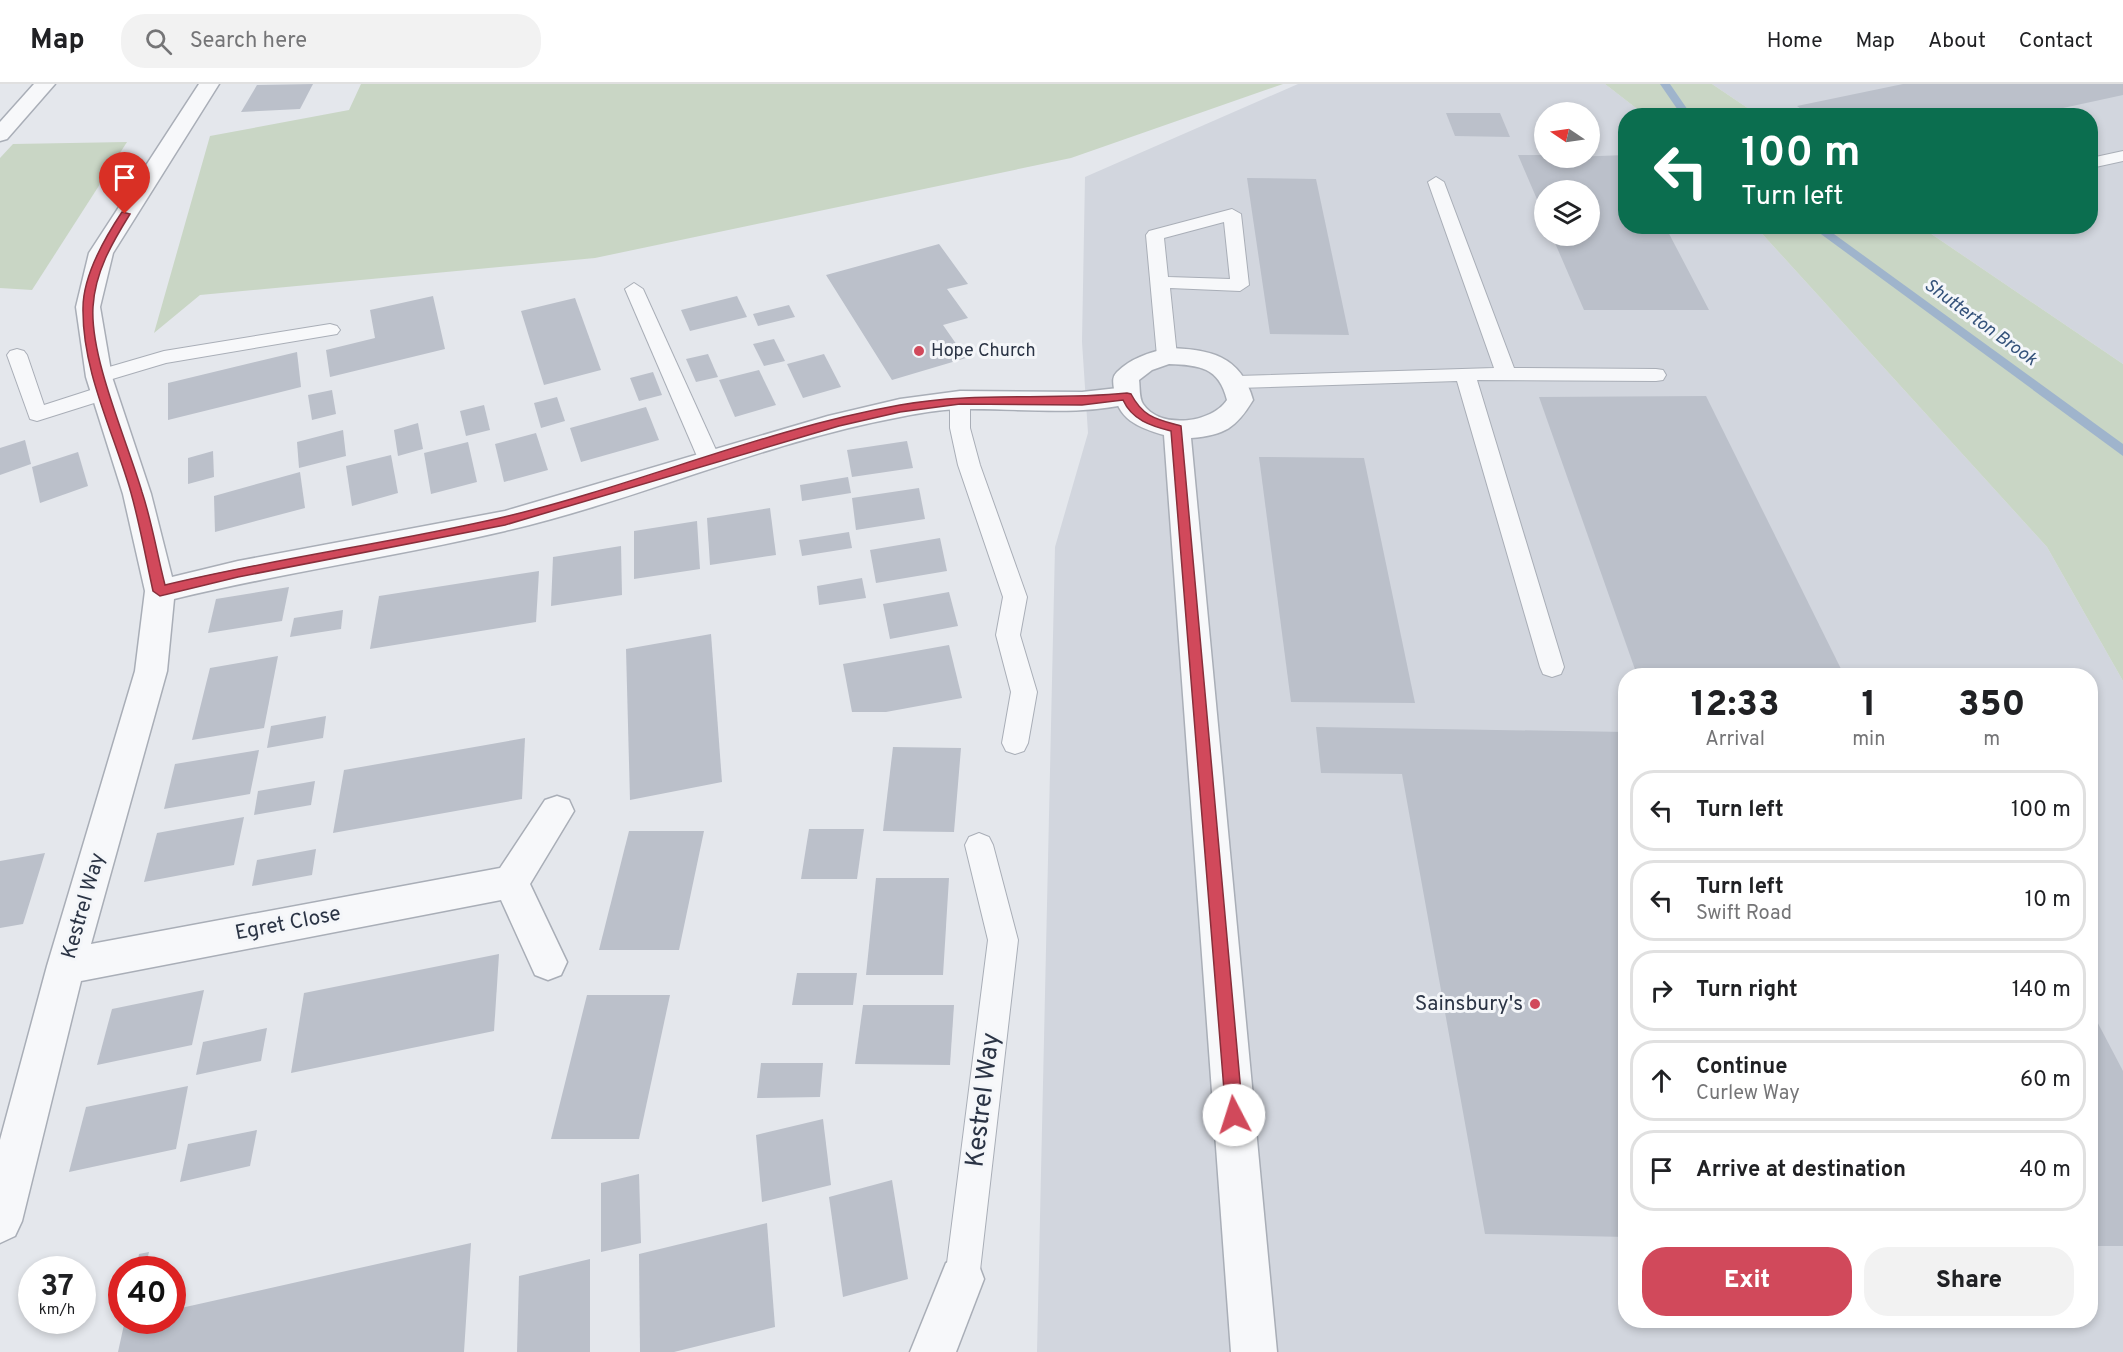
<!DOCTYPE html>
<style>
:root{--surface:#fff;--page:#f2f2f2;--text:#202124;--muted:#757577;--line:#e0e0e0;--accent:#d1495b}
body{margin:0;font-family:Overpass,sans-serif;background:var(--page);color:var(--text);height:100vh;display:flex;flex-direction:column;font-size:22px;white-space:nowrap}
*{box-sizing:border-box;margin:0}
p{font-size:20px;color:var(--muted)}
.icon{flex:none;width:33px;height:33px;fill:none;stroke:currentColor;stroke-width:2;stroke-linecap:round;stroke-linejoin:round}
.map{position:relative;flex:1;overflow:hidden}
.side{position:absolute;left:1618px;top:584px;width:480px;height:660px;display:flex;flex-direction:column;background:var(--surface);border-radius:24px;box-shadow:0 3px 9px #0003}
.side>*{flex:none}
.banner{position:absolute;left:1618px;top:24px;width:480px;height:126px;border-radius:24px;box-shadow:0 3px 9px #0003;background:#0b6e4f;color:#fff;overflow:hidden}
.needle{width:39px;rotate:283deg}
.tools{position:absolute;left:1534px;top:18px;display:grid;gap:12px}
.tools a{display:grid;place-items:center;width:66px;height:66px;border-radius:50%;background:var(--surface);box-shadow:0 3px 9px #0003;font-size:30px}
.speed{position:absolute;left:18px;top:1172px;display:flex;gap:12px;font-size:30px;font-weight:700;text-align:center}
.speed>*{display:grid;place-content:center;width:78px;height:78px;border-radius:50%;background:var(--surface);box-shadow:0 3px 9px #0003;line-height:1}
.speed small{font-size:15px;font-weight:400}
.speed .limit{border:9px solid #d22;background:#fff;color:#111}
.pin{position:absolute;display:grid;place-items:center;width:51px;height:51px;color:#fff;margin:-62px -26px;border-radius:50% 50% 50% 0;rotate:-45deg;box-shadow:0 0 6px #0007}
.pin .icon{rotate:45deg}
.me{position:absolute;width:66px;margin:-33px;rotate:355deg;stroke-linejoin:round;filter:drop-shadow(0 0 4px #0008)}
.turn{display:flex;align-items:center;gap:21px;height:126px;padding:0 24px;font-size:27px}
.turn .icon{width:78px;height:78px;stroke-width:2.5}
.turn b{display:block;font-size:42px;line-height:51px}
.eta{display:flex;justify-content:space-evenly;align-items:center;height:102px;text-align:center}
.eta b{font-size:36px;font-weight:800;line-height:42px}
.primary-button{display:flex;gap:12px;margin-top:auto;padding:12px 24px}
.primary-button a{flex:1;height:69px;border-radius:24px;background:var(--accent);color:#fff;font-size:24px;font-weight:800;line-height:69px;text-align:center}
.primary-button a+a{background:var(--page);color:var(--text)}
ul{padding:0;list-style:none}
li{display:flex;align-items:center;gap:18px;height:81px;margin:0 12px 9px;padding:0 12px;border:3px solid var(--line);border-radius:24px}
li div{flex:1}
li b{display:block;font-size:22px}
li em{font-style:normal}
header{display:flex;align-items:center;gap:36px;box-sizing:border-box;height:84px;padding:0 30px;background:var(--surface);border-bottom:2px solid var(--line)}
header strong{font-size:28px}
nav{display:flex;gap:33px;margin-inline-start:auto;font-size:21px}
.search{width:420px;height:54px;background:var(--page);display:flex;align-items:center;gap:15px;box-sizing:border-box;padding:0 21px;border-radius:24px;color:var(--muted);font-size:22px}
.map>svg:first-child{display:block}
.built{fill:#d2d6de;fill-rule:evenodd}
.green{fill:#c9d6c5}
.lines{fill:none;stroke-linecap:round;stroke-linejoin:round}
.stream{fill:#9fb4cc;fill-rule:evenodd}
.building{fill:#bbc0ca}
.service-casing{stroke:#a9aeb7;stroke-width:2}
.minor-casing{stroke:#a9aeb7;stroke-width:3}
.tertiary-casing{stroke:#a9aeb7;stroke-width:3}
.service{fill:#f7f8fa;fill-rule:evenodd}
.minor{fill:#f7f8fa;fill-rule:evenodd}
.tertiary{fill:#f7f8fa;fill-rule:evenodd}
.route{fill:#d1495b;stroke:#882f3b;stroke-width:1.5}
.poi-dot{fill:#d1495b;stroke:#f4f6f9;stroke-width:2}
.labels{text-anchor:middle;dominant-baseline:central;stroke-width:6;stroke-linejoin:round;paint-order:stroke}
.far-water-label{font-size:18px;font-style:italic;fill:#34527a;stroke:#f4f6f9}
.far-poi-label{font-size:18px;fill:#2b3445;stroke:#f4f6f9;text-anchor:start}
.street-label{font-size:21px;fill:#2b3445;stroke:#f4f6f9}
.poi-label{font-size:21px;fill:#2b3445;stroke:#f4f6f9;text-anchor:end}
.near-street-label{font-size:26px;fill:#2b3445;stroke:#f4f6f9}
</style>
<header>
<strong>Map</strong>
<div class="search"><svg class="icon" aria-label="search" viewBox="0 0 24 24"><circle cx="10" cy="10" r="6"/><path d="M15 15l6 6"/></svg>Search here</div>
<nav><a>Home</a><a>Map</a><a>About</a><a>Contact</a></nav>
</header>
<div class="map">
<svg width="2123" height="1268" viewBox="0 0 2123 1268">
<rect width="100%" height="100%" fill="#e4e7ec"/>
<g class="built">
<path d="M1298 0H1605L1645 31 1626 32V142L1756 143 2047 463 2123 597V1268H1037L1055 463 1088 349 1082 258 1085 93ZM1545 28H1590V74H1545ZM1545 106H1590V152H1545ZM1626 591H2091V1236H1626Z"/>
<polygon points="1712,0 2123,0 2123,280 1921,143 2091,142 2091,32 1758,31"/>
</g>
<g class="green">
<polygon points="361,0 1283,0 1071,74 595,174 200,211 154,249 210,52 349,26"/>
<polygon points="1605,0 1712,0 1758,31 1645,31"/>
<polygon points="127,58 32,206 0,204 0,74 13,60"/>
<polygon points="1756,143 1921,143 2123,280 2123,597 2047,463"/>
</g>
<g class="lines">
<g class="stream">
<polygon points="1660,0 1670,0 1692,32 1682,32"/>
<polygon points="1810,142 1823,142 2123,360 2123,372"/>
</g>
</g>
<g class="building">
<polygon points="313,0 300,25 241,28 257,1"/>
<polygon points="1903,0 2123,0 2123,11 2026,32 1811,32 1797,22"/>
<polygon points="1446,29 1500,29 1510,53 1455,52"/>
<polygon points="1518,71 1545,71 1545,74 1626,71 1626,142 1665,142 1709,226 1584,226 1552,152 1590,152 1590,106 1545,106 1545,134"/>
<polygon points="1247,94 1316,95 1349,251 1270,250"/>
<polygon points="939,160 968,200 947,205 968,234 943,241 966,274 892,296 826,191"/>
<polygon points="433,212 445,265 330,293 326,266 375,254 370,226"/>
<polygon points="737,212 747,233 690,247 681,226"/>
<polygon points="575,214 601,286 544,301 521,227"/>
<polygon points="789,221 795,233 758,242 753,230"/>
<polygon points="774,255 785,277 764,282 753,260"/>
<polygon points="297,268 301,303 168,336 168,299"/>
<polygon points="708,270 718,293 696,298 686,275"/>
<polygon points="824,270 841,303 803,314 787,280"/>
<polygon points="759,286 776,321 735,333 719,296"/>
<polygon points="653,288 662,311 639,317 630,294"/>
<polygon points="332,306 336,330 312,336 308,311"/>
<polygon points="1706,312 1844,591 1637,591 1539,313"/>
<polygon points="557,313 565,337 541,344 534,319"/>
<polygon points="484,321 490,346 466,352 460,327"/>
<polygon points="646,323 659,356 581,378 570,344"/>
<polygon points="418,339 423,365 398,372 394,346"/>
<polygon points="343,346 346,372 299,384 297,358"/>
<polygon points="536,349 548,386 504,398 495,360"/>
<polygon points="25,356 31,380 0,391 0,364"/>
<polygon points="907,357 913,384 852,393 847,366"/>
<polygon points="468,358 477,398 431,410 424,369"/>
<polygon points="213,367 214,393 188,400 188,374"/>
<polygon points="78,368 88,402 40,419 32,383"/>
<polygon points="391,371 398,409 352,422 346,382"/>
<polygon points="1259,373 1364,374 1415,619 1291,618"/>
<polygon points="300,388 305,424 215,448 214,412"/>
<polygon points="848,393 851,409 802,417 800,401"/>
<polygon points="919,404 925,435 856,446 852,414"/>
<polygon points="770,424 776,471 710,481 707,434"/>
<polygon points="697,437 700,485 634,495 634,447"/>
<polygon points="849,448 852,464 802,472 799,456"/>
<polygon points="940,454 947,487 876,499 870,466"/>
<polygon points="621,462 622,511 551,522 553,473"/>
<polygon points="539,487 536,538 370,565 379,512"/>
<polygon points="862,494 866,514 819,521 817,502"/>
<polygon points="289,503 282,537 208,549 216,515"/>
<polygon points="949,508 958,542 890,555 883,520"/>
<polygon points="343,526 341,545 290,553 294,534"/>
<polygon points="711,550 722,698 630,716 626,565"/>
<polygon points="949,561 962,614 886,628 852,628 843,580"/>
<polygon points="278,572 264,644 192,656 210,584"/>
<polygon points="326,632 323,654 267,664 271,642"/>
<polygon points="1316,643 1626,648 1626,1153 1485,1150 1402,690 1321,689"/>
<polygon points="525,654 522,715 333,749 344,686"/>
<polygon points="893,663 961,664 954,748 883,747"/>
<polygon points="259,666 250,710 164,725 175,680"/>
<polygon points="315,697 311,721 254,731 258,707"/>
<polygon points="244,733 234,781 144,798 157,749"/>
<polygon points="809,745 864,745 857,795 801,795"/>
<polygon points="629,747 704,747 679,866 599,866"/>
<polygon points="316,765 312,791 252,802 257,776"/>
<polygon points="45,769 23,840 0,844 0,777"/>
<polygon points="876,794 949,794 943,891 866,891"/>
<polygon points="499,870 494,947 291,989 304,909"/>
<polygon points="797,889 857,889 853,921 792,921"/>
<polygon points="204,906 192,961 97,981 112,925"/>
<polygon points="587,911 670,911 639,1055 551,1055"/>
<polygon points="863,921 954,921 950,981 855,980"/>
<polygon points="2091,926 2123,987 2123,1162 2091,1162"/>
<polygon points="267,944 261,977 196,991 203,958"/>
<polygon points="761,979 823,979 820,1013 757,1014"/>
<polygon points="188,1002 176,1065 69,1088 86,1023"/>
<polygon points="823,1035 831,1101 762,1118 756,1051"/>
<polygon points="257,1046 250,1082 180,1098 188,1060"/>
<polygon points="639,1090 641,1159 601,1168 601,1099"/>
<polygon points="892,1096 908,1195 843,1213 829,1113"/>
<polygon points="767,1139 775,1243 674,1268 640,1268 639,1170"/>
<polygon points="471,1159 464,1268 118,1268 125,1236 172,1236 172,1226"/>
<polygon points="149,1168 145,1185 136,1185 139,1170"/>
<polygon points="590,1175 590,1268 517,1268 519,1192"/>
</g>
<g class="lines">
<defs>
<g id="service">
<polygon points="2123,67 2123,77 2091,84 2091,74"/>
<polygon points="1436,93 1444,98 1514,284 1656,285 1663,286 1666,291 1663,296 1656,297 1477,296 1564,583 1561,590 1552,593 1543,590 1540,583 1457,297 1237,304 1230,303 1227,298 1230,293 1237,292 1494,284 1428,98"/>
<path d="M1232 125 1241 130 1249 201 1240 207 1170 204 1177 272 1174 276H1160L1157 272 1146 151 1149 147ZM1224 138 1230 195 1168 193 1164 154Z"/>
<polygon points="634,199 643,205 721,377 718,382 710,384 702,382 699,377 625,205"/>
<polygon points="330,240 337,242 340,246 337,250 166,279 99,299 92,298 89,293 92,288 164,267"/>
<polygon points="17,265 24,267 27,271 44,321 103,302 110,304 113,309 110,314 37,337 30,335 7,271 10,267"/>
<polygon points="960,309 967,311 970,316 970,344 980,381 1027,513 1020,551 1037,608 1028,659 1024,667 1015,670 1006,667 1002,659 1011,608 996,551 1003,513 958,381 950,344 950,316 953,311"/>
<polygon points="979,749 989,753 993,761 1018,856 979,1195 974,1207 962,1212 950,1207 945,1195 988,856 965,761 969,753"/>
</g>
<g id="minor">
<polygon points="34,0 55,0 7,55 0,57 0,38"/>
<path d="M199 0H219L113 169 100 223 112 293 151 410 172 493 238 477 505 427 828 332 900 315 960 307 1082 308 1127 303 1136 306 1140 312 1136 318C1081 333 1020 324 963 325 943 325 920 329 900 333 765 358 638 416 505 447 395 473 284 488 174 515L167 587 91 860 500 784 545 716 557 712 569 716 574 727 530 800 567 878 561 891 548 896 535 891 501 816 81 897 22 1137 15 1152 0 1159V1056L47 882 135 587 145 507 123 410 86 293 76 223 89 169Z"/>
<polygon points="962,1173 978,1179 984,1195 956,1268 910,1268 946,1179"/>
</g>
<path id="tertiary" d="M1167 264C1209 265 1241 271 1253 316 1236 344 1225 351 1191 354L1277 1268H1231L1164 351C1139 344 1116 335 1114 305 1113 298 1112 293 1117 288 1131 274 1149 269 1167 264ZM1169 280C1199 281 1219 283 1227 316 1212 339 1160 346 1143 320 1139 314 1140 303 1139 296L1152 286Z"/>
</defs>
<use href="#service" class="service-casing"/>
<use href="#minor" class="minor-casing"/>
<use href="#tertiary" class="tertiary-casing"/>
<use href="#service" class="service"/>
<use href="#minor" class="minor"/>
<use href="#tertiary" class="tertiary"/>
</g>
<path class="route" d="M122 128 130 130C112 159 95 188 93 223 90 274 127 357 142 408 152 438 157 470 165 501 277 474 392 459 504 433 638 401 765 345 900 321 975 307 1051 317 1127 309L1131 310C1143 333 1156 335 1181 342L1243 1031 1240 1037 1234 1040 1228 1037 1226 1031 1171 347C1151 342 1132 336 1123 316L1082 321 960 320 900 328 839 342 505 441 238 493 160 512 153 507C146 475 140 441 131 409 114 349 82 288 83 224 83 191 104 155 122 128Z"/>
<g class="poi-dot">
<circle cx="919" cy="267" r="6"/>
<circle cx="1535" cy="920" r="6"/>
</g>
<g class="labels">
<g class="far-water-label">
<text transform="translate(1980 239) rotate(36)">Shutterton Brook</text>
</g>
<g class="far-poi-label">
<text x="931" y="267">Hope Church</text>
</g>
<g class="street-label">
<text transform="translate(84 822) rotate(-74)">Kestrel Way</text>
<text transform="translate(288 840) rotate(-11)">Egret Close</text>
</g>
<g class="poi-label">
<text x="1523" y="920">Sainsbury's</text>
</g>
<g class="near-street-label">
<text transform="translate(984 1016) rotate(-83)">Kestrel Way</text>
</g>
</g>
</svg>
<div class="tools">
<a><svg class="needle" viewBox="-14 -14 28 28"><path d="M0-13l5 13h-10z" fill="#e53935"/><path d="M0 13l5-13h-10z" fill="#757577"/></svg></a>
<a><svg class="icon" aria-label="layers" viewBox="0 0 24 24"><path d="M12 4l9 5-9 5-9-5zM3 14l9 5 9-5"/></svg></a>
</div>
<div class="speed"><div>37<small>km/h</small></div><div class="limit">40</div></div>
<div class="pin" style="left:125px;top:130px;background:#d93025"><svg class="icon" aria-label="arrive" viewBox="0 0 24 24"><path d="M6 21V4h12l-3 4 3 4H6"/></svg></div>
<svg class="me" style="left:1234px;top:1031px" viewBox="-20 -20 40 40"><circle r="19" fill="#fff"/><path d="M0-13L10 11 0 6-10 11z" fill="#d1495b"/></svg>
<div class="banner">
<div class="turn"><svg class="icon" aria-label="left" viewBox="0 0 24 24"><path d="M17 20v-9H6M10 6l-5 5 5 5"/></svg><div><b>100 m</b>Turn left</div></div>
</div>
<section class="side">
<div class="eta">
<div><b>12:33</b><p>Arrival</p></div>
<div><b>1</b><p>min</p></div>
<div><b>350</b><p>m</p></div>
</div>
<ul>
<li><svg class="icon" aria-label="left" viewBox="0 0 24 24"><path d="M17 20v-9H6M10 6l-5 5 5 5"/></svg><div><b>Turn left</b></div><em>100 m</em></li>
<li><svg class="icon" aria-label="left" viewBox="0 0 24 24"><path d="M17 20v-9H6M10 6l-5 5 5 5"/></svg><div><b>Turn left</b><p>Swift Road</p></div><em>10 m</em></li>
<li><svg class="icon" aria-label="right" viewBox="0 0 24 24"><path d="M7 20v-9h11M14 6l5 5-5 5"/></svg><div><b>Turn right</b></div><em>140 m</em></li>
<li><svg class="icon" aria-label="ahead" viewBox="0 0 24 24"><path d="M12 20V5M6 11l6-6 6 6"/></svg><div><b>Continue</b><p>Curlew Way</p></div><em>60 m</em></li>
<li><svg class="icon" aria-label="arrive" viewBox="0 0 24 24"><path d="M6 21V4h12l-3 4 3 4H6"/></svg><div><b>Arrive at destination</b></div><em>40 m</em></li>
</ul>
<div class="primary-button"><a>Exit</a><a>Share</a></div>
</section>
</div>
